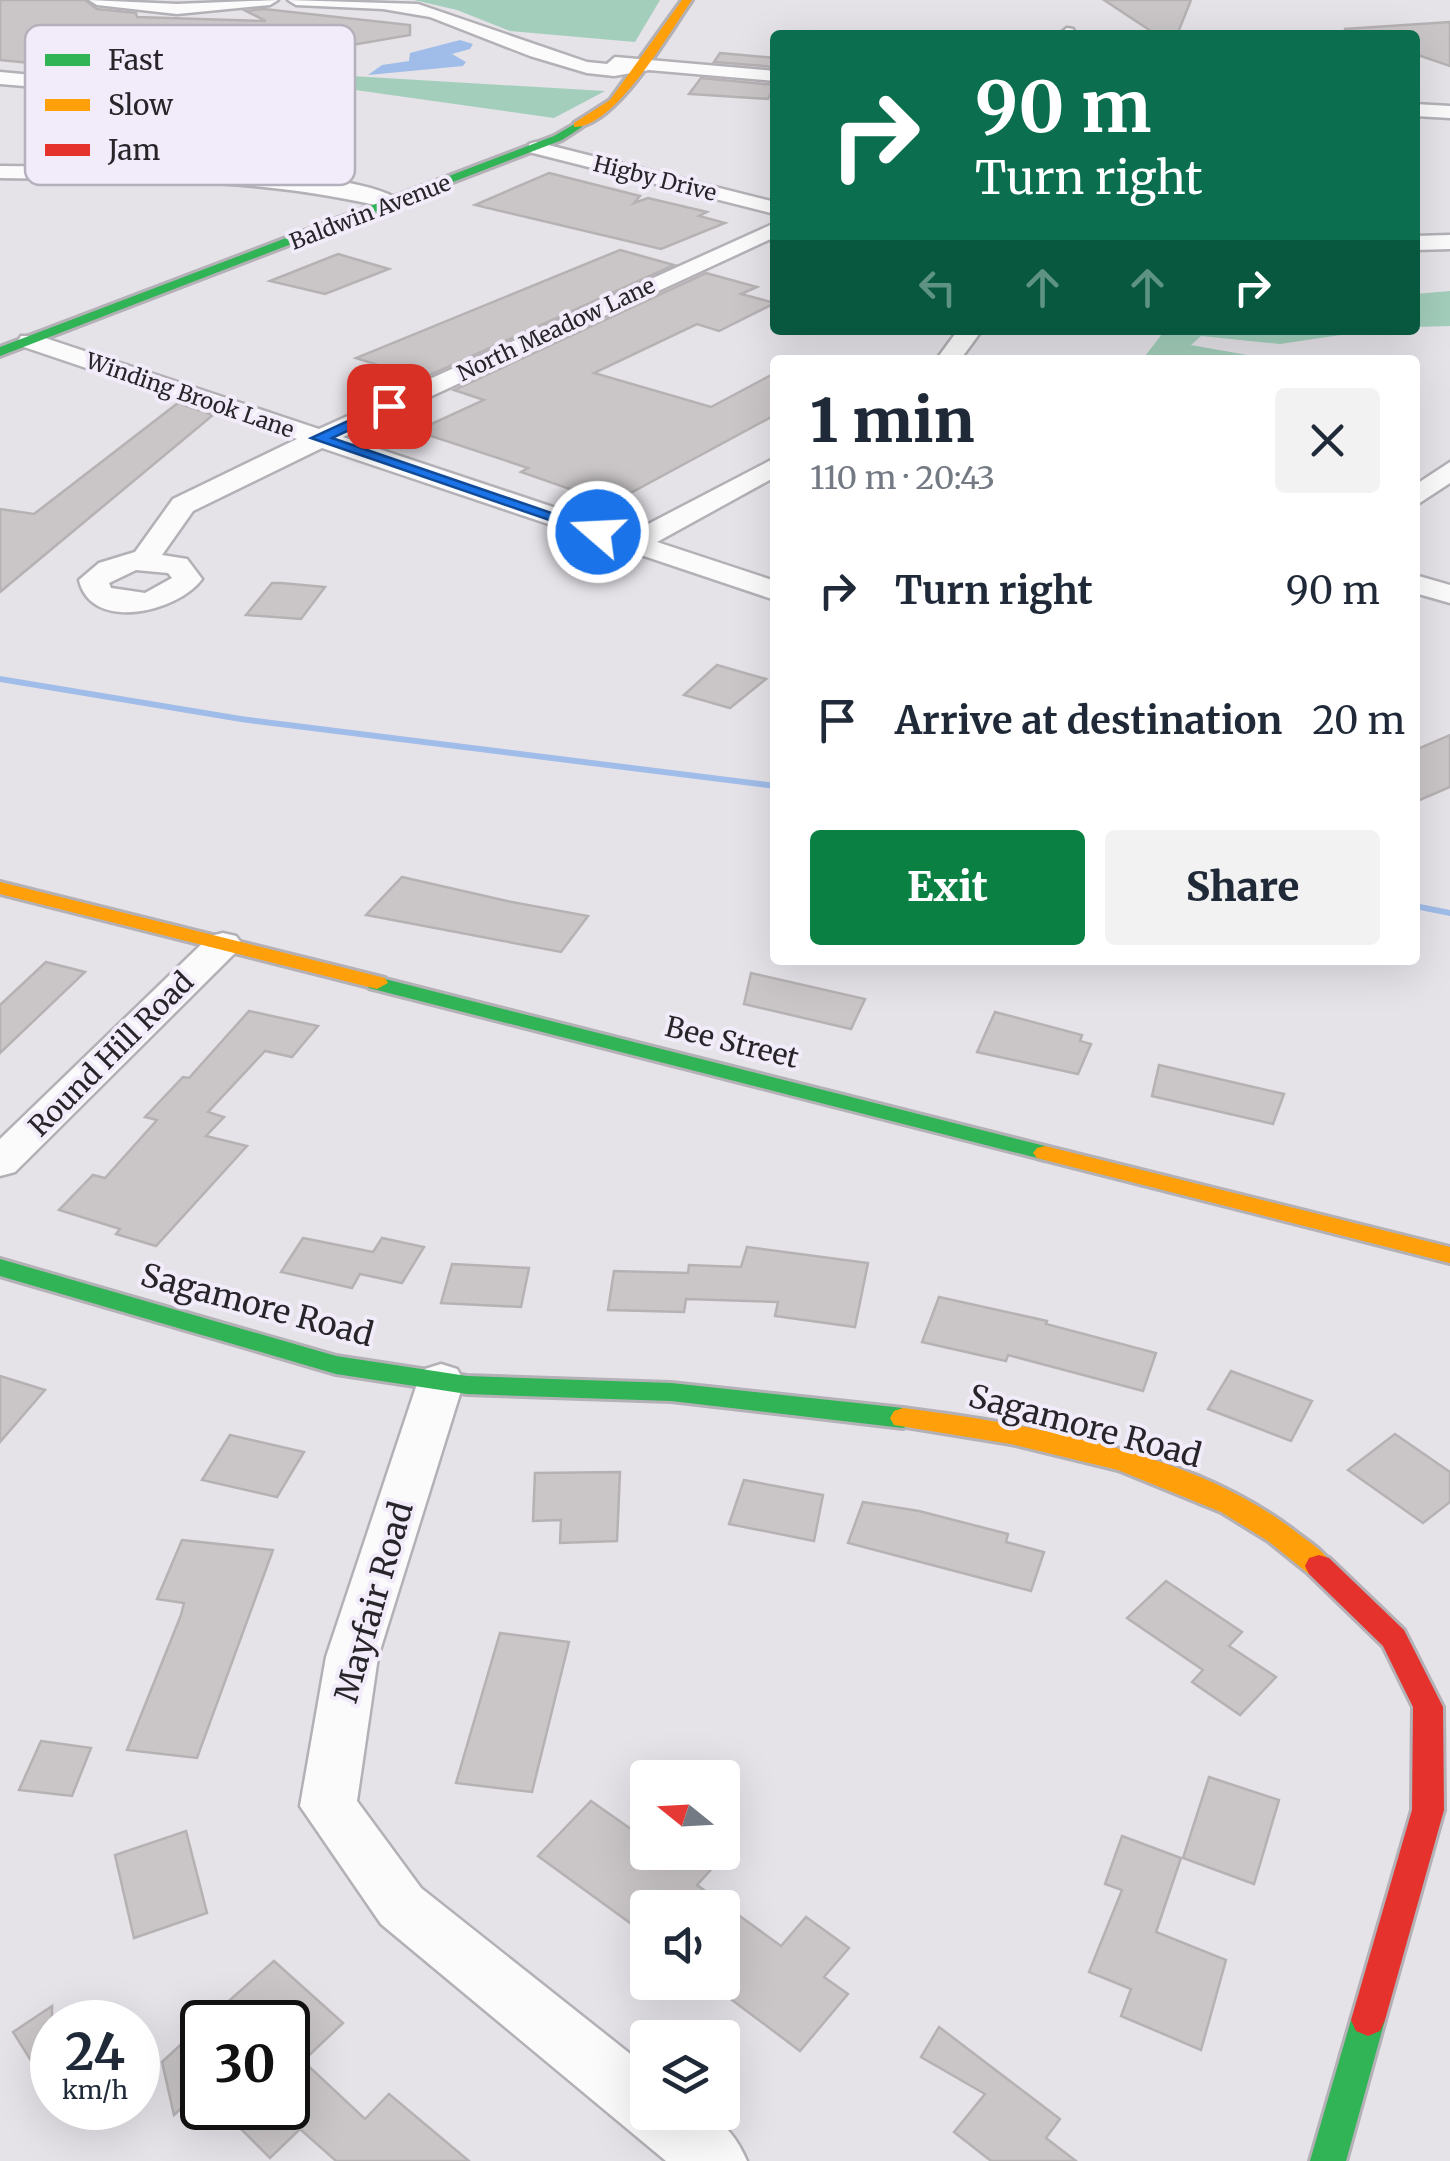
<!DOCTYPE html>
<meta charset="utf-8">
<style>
:root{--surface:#fff;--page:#f2f2f3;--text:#1f2937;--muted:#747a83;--accent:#0b8043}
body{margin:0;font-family:Merriweather,serif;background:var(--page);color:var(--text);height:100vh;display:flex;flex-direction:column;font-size:38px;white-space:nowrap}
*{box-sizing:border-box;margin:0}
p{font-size:32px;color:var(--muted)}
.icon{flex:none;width:55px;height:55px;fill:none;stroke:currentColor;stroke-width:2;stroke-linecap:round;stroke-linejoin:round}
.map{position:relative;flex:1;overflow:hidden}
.sheet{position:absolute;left:770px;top:355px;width:650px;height:610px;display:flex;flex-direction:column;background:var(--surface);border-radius:10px;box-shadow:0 10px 40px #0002}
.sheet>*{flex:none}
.top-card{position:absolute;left:770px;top:30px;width:650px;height:305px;border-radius:10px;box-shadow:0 10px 40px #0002;background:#0b6e4f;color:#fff;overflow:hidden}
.needle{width:65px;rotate:288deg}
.tools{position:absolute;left:630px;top:1760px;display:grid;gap:20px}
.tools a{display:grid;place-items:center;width:110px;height:110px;border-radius:10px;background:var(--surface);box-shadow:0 10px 40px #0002;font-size:50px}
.speed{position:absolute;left:30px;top:2000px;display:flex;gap:20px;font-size:50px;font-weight:700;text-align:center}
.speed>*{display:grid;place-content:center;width:130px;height:130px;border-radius:50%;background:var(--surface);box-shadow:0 10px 40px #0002;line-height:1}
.speed small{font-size:25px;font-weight:400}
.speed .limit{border:5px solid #111;border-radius:15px;background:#fff;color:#111}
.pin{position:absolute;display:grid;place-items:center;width:85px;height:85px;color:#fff;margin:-42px;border-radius:20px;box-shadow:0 5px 15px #0006}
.me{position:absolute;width:110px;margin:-55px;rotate:289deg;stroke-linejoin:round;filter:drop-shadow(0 0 8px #0008)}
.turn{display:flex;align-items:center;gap:35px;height:210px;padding:0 40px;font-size:45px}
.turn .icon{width:130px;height:130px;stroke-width:2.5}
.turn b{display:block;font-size:70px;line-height:85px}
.lanes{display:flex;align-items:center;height:95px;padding:0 40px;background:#0003;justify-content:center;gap:50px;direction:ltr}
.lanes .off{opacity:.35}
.round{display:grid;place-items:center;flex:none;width:105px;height:105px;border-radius:10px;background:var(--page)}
.head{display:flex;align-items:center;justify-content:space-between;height:170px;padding:0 40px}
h1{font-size:60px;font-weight:800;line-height:75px}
.button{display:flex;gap:20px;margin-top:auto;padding:20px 40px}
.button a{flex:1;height:115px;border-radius:10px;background:var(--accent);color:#fff;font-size:40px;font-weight:800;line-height:115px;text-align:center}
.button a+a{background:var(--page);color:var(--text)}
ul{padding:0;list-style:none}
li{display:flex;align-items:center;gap:30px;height:130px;padding:0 40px}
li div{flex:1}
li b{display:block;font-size:38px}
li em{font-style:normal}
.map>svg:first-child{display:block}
.forest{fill:#a3cebb}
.water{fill:#a0bde9}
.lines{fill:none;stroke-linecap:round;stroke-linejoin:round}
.stream{fill:#a0bde9;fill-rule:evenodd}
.building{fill:#cac6c8;stroke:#b6b2b4;stroke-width:2.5}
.street-casing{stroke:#b3b0b6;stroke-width:5}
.fast-casing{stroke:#b3b0b6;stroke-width:6}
.slow-casing{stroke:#b3b0b6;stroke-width:6}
.jam-casing{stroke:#b3b0b6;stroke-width:6}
.street{fill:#fbfbfc;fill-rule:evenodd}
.fast{fill:#30b455;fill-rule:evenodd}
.slow{fill:#ff9f0a;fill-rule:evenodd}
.jam{fill:#e5322d;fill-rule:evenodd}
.route{fill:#1a73e8;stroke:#114b97;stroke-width:2.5}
.labels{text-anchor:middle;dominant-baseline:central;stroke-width:8;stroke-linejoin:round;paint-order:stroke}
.far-street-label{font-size:22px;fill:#27252a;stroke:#f1ebfa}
.street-label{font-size:28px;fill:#27252a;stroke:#f1ebfa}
.near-street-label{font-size:32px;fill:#27252a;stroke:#f1ebfa}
.key{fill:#f1ebfa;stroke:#b4b0bc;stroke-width:2.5}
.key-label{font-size:28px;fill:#27252a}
</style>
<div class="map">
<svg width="1450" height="2161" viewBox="0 0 1450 2161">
<rect width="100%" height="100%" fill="#e5e2e8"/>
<g class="forest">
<polygon points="414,0 660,0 635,42 510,31 457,10"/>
<polygon points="0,18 190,36 259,59 351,76 605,91 554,118 0,40"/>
<polygon points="1450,291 1450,326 1415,327 1415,294"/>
<polygon points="1165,330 1374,330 1280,344 1201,336 1191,345 1275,360 1142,360"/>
</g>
<polygon class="water" points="460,40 473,44 470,49 452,54 466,62 463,66 368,75 382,65 409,61 410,53"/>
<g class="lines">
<g class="stream">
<polygon points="0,676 241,716 775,783 775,789 241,722 0,682"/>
<polygon points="1415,903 1450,910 1450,916 1415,909"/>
</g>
</g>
<g class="building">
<polygon points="0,0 85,0 97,9 136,13 137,17 266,21 246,11 264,9 410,25 410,35 323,50 281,29 281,37 210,50 224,91 168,100 128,73 0,60"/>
<polygon points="1104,0 1191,0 1177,35 1157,35"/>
<polygon points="1450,22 1450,66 1415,54 1415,35 1362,35 1344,29"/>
<polygon points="720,53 775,58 775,67 714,62"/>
<polygon points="701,78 775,85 775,87 768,99 689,94"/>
<polygon points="549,173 640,196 634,203 648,198 707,212 699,216 725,223 661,249 475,205"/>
<polygon points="620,250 674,265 421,379 356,358"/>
<polygon points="338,254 389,269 325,294 270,281"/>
<polygon points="706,273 757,287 741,294 775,303 719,331 697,324 594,373 711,407 775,373 775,415 625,496 617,494 604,501 521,472 528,468 416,431 484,400 454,390"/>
<polygon points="178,403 213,415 0,592 0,509 34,514"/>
<polygon points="272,583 281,583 325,587 301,619 246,615"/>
<polygon points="717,665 766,679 730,708 684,695"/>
<polygon points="1450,735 1450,787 1415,802 1415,750"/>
<polygon points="402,877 507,901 588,916 561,952 366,915"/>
<polygon points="46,962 85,972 0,1053 0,1005"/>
<polygon points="751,973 865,999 851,1029 744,1004"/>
<polygon points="249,1011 318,1026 292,1057 265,1051 208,1112 224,1117 206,1136 247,1146 156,1246 116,1234 120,1229 59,1210 93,1175 105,1178 157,1120 145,1117 183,1077 189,1078"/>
<polygon points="995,1012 1082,1035 1080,1041 1091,1044 1078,1074 977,1052"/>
<polygon points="1159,1065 1284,1094 1273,1124 1152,1096"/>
<polygon points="303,1238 373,1252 382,1238 424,1247 402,1283 360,1274 352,1288 281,1272"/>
<polygon points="747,1247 868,1263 855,1327 775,1316 778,1302 686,1299 684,1312 608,1310 614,1271 688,1273 689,1265 741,1267"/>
<polygon points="452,1264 529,1268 521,1307 441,1303"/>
<polygon points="939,1297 1047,1321 1046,1324 1156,1353 1143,1391 1008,1355 1006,1361 922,1342"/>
<polygon points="1231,1371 1312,1401 1291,1441 1208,1409"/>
<polygon points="0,1376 45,1390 0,1442"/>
<polygon points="1395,1434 1450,1472 1450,1502 1423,1523 1348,1470"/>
<polygon points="230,1435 304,1452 277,1497 202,1480"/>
<polygon points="620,1472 617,1541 560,1543 561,1520 533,1521 535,1473"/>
<polygon points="744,1480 823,1495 814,1541 729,1524"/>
<polygon points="863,1502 919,1511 1008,1534 1006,1542 1044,1552 1031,1591 848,1543"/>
<polygon points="182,1540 273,1550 197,1758 127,1750 181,1615 184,1603 157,1599"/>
<polygon points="1166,1581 1242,1632 1229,1646 1276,1677 1240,1715 1192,1682 1203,1670 1127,1618"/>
<polygon points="500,1633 569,1642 532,1792 456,1783"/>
<polygon points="41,1741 91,1748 72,1796 19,1790"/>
<polygon points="1209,1777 1279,1800 1254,1884 1183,1858"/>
<polygon points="591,1801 648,1841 648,1852 727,1852 697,1885 781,1946 806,1917 849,1948 824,1977 848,1994 800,2051 708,1982 722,1982 722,1908 648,1908 648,1936 538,1856"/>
<polygon points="186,1831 207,1913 134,1938 115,1855"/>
<polygon points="1122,1836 1181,1858 1156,1932 1226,1960 1201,2050 1121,2016 1131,1989 1089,1972 1122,1890 1105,1884"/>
<polygon points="274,1961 343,2023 303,2061 365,2119 389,2094 469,2161 336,2161 300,2129 270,2158 238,2126 258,2108 288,2108 288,2022 205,2022"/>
<polygon points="52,2006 52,2094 13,2032"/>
<polygon points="202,2025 202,2089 174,2115 162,2062"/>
<polygon points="939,2027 1060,2119 1046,2138 1076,2161 991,2161 954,2132 985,2094 921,2057"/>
</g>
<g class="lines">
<defs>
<g id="street">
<polygon points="89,0 177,4 278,0 270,5 177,14 97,5"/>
<polygon points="288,0 418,4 587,62 607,64 615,57 775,71 775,81 649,70 614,76 587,73 530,56 430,17 383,9 296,5"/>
<polygon points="1067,28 1073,29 1076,35 1058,35"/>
<path d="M0 72 77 79 140 105C153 130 137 149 120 168 175 169 366 169 403 203L392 209C257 176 137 180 0 178V166L99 167C114 150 130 136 125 112L73 90 0 84Z"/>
<polygon points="1415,104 1450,106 1450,118 1415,116"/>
<polygon points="536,142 775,202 775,214 529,152 529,144"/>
<path d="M775 223V237L343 437 631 533 775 458V477L657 542 775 581V600L322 448 193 511 162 555 187 559 202 579C178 612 91 633 79 580L99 563 135 552 173 499 297 439 21 346 18 341 21 336H39L319 429ZM136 570 168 573 172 578 145 593 111 588 109 583Z"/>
<polygon points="1450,235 1450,249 1415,250 1415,236"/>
<polygon points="958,330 982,330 960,360 936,360"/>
<polygon points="1450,462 1450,483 1415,506 1415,485"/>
<polygon points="1415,575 1450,585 1450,603 1415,593"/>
<polygon points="223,933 236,936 242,944 236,952 15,1172 0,1176 0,1139 210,936"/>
<path d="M441 1364 457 1369 464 1381 378 1657 357 1801 421 1888 648 2068V2112C698 2112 724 2108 747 2161H666L381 1924 300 1806 326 1657 418 1381 425 1369Z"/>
</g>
<g id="fast">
<polygon points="578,122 582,127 562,140 0,356 0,347 554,136"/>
<polygon points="377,977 1045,1146 1057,1153 1045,1160 369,988 366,983"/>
<polygon points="0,1259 336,1356 467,1376 671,1383 903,1408 912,1411 916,1418 912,1425 903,1428 671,1401 467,1394 336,1374 0,1276"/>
<polygon points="1368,2004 1380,2009 1385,2020 1346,2161 1310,2161 1351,2020 1356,2009"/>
</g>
<g id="slow">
<path d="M682 0H692C669 33 616 127 574 127V123L610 100Z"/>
<polygon points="0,882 385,978 388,983 377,989 0,894"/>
<polygon points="1045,1146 1450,1247 1450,1263 1037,1158 1033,1153 1037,1148"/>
<path d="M903 1408C1033 1425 1195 1451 1300 1535 1312 1544 1326 1553 1333 1566L1329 1574 1319 1577 1309 1574 1268 1541 1221 1512 1118 1470 1011 1444 894 1425 890 1418 894 1411Z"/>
</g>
<polygon id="jam" points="1319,1555 1329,1558 1404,1630 1443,1707 1444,1810 1385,2020 1380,2031 1368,2036 1356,2031 1351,2020 1412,1810 1413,1707 1383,1646 1309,1574 1305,1566 1309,1558"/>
</defs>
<use href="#street" class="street-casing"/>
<use href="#fast" class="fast-casing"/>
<use href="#slow" class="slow-casing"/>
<use href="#jam" class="jam-casing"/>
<use href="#street" class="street"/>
<use href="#fast" class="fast"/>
<use href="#slow" class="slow"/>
<use href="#jam" class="jam"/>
</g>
<polygon class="route" points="389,402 394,409 332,438 607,532 593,535 311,438"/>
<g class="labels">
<g class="far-street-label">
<text transform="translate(655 178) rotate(14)">Higby Drive</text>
<text transform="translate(370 212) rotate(-21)">Baldwin Avenue</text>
<text transform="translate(556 329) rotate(-25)">North Meadow Lane</text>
<text transform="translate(190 395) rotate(19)">Winding Brook Lane</text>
</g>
<g class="street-label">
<text transform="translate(732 1042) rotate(14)">Bee Street</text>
<text transform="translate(111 1054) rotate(-45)">Round Hill Road</text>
</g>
<g class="near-street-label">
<text transform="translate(257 1305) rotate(15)">Sagamore Road</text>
<text transform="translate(1085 1426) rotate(15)">Sagamore Road</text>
<text transform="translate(374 1602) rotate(-74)">Mayfair Road</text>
</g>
</g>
<rect x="25" y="25" width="330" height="160" rx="15" class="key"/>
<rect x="45" y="54" width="45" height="12" fill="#30b455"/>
<rect x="45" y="99" width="45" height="12" fill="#ff9f0a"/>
<rect x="45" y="144" width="45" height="12" fill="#e5322d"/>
<g class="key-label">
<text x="108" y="70">Fast</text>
<text x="108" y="115">Slow</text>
<text x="108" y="160">Jam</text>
</g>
</svg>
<div class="tools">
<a><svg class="needle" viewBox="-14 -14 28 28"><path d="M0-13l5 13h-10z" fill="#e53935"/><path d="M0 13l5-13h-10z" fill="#747a83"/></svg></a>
<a><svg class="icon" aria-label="sound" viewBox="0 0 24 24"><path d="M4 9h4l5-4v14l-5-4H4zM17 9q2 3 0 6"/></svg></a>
<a><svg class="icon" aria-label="layers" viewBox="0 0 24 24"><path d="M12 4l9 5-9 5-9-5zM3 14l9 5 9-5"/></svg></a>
</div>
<div class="speed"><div>24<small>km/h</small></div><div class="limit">30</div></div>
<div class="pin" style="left:389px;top:406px;background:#d93025"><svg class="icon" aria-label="arrive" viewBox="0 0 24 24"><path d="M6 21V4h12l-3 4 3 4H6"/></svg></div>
<svg class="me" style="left:598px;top:532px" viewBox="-20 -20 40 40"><circle r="17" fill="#1a73e8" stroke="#fff" stroke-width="3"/><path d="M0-11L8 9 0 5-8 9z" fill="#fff"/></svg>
<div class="top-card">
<div class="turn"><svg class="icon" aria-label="right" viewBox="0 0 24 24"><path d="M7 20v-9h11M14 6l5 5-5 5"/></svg><div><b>90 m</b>Turn right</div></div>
<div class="lanes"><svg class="icon off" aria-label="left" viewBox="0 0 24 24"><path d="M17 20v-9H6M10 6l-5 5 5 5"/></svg><svg class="icon off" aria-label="ahead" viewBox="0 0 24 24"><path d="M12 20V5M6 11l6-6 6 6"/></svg><svg class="icon off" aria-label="ahead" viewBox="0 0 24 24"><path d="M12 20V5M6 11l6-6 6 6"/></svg><svg class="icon" aria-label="right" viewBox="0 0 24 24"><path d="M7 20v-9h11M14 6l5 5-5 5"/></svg></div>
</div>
<section class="sheet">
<div class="head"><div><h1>1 min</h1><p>110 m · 20:43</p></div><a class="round"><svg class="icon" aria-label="close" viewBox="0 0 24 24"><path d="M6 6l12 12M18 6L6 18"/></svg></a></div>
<ul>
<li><svg class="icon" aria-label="right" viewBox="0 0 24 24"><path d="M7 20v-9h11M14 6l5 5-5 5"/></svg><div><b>Turn right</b></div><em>90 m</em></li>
<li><svg class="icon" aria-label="arrive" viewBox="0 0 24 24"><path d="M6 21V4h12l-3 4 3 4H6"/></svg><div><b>Arrive at destination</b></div><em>20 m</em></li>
</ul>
<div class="button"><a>Exit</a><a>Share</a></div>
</section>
</div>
